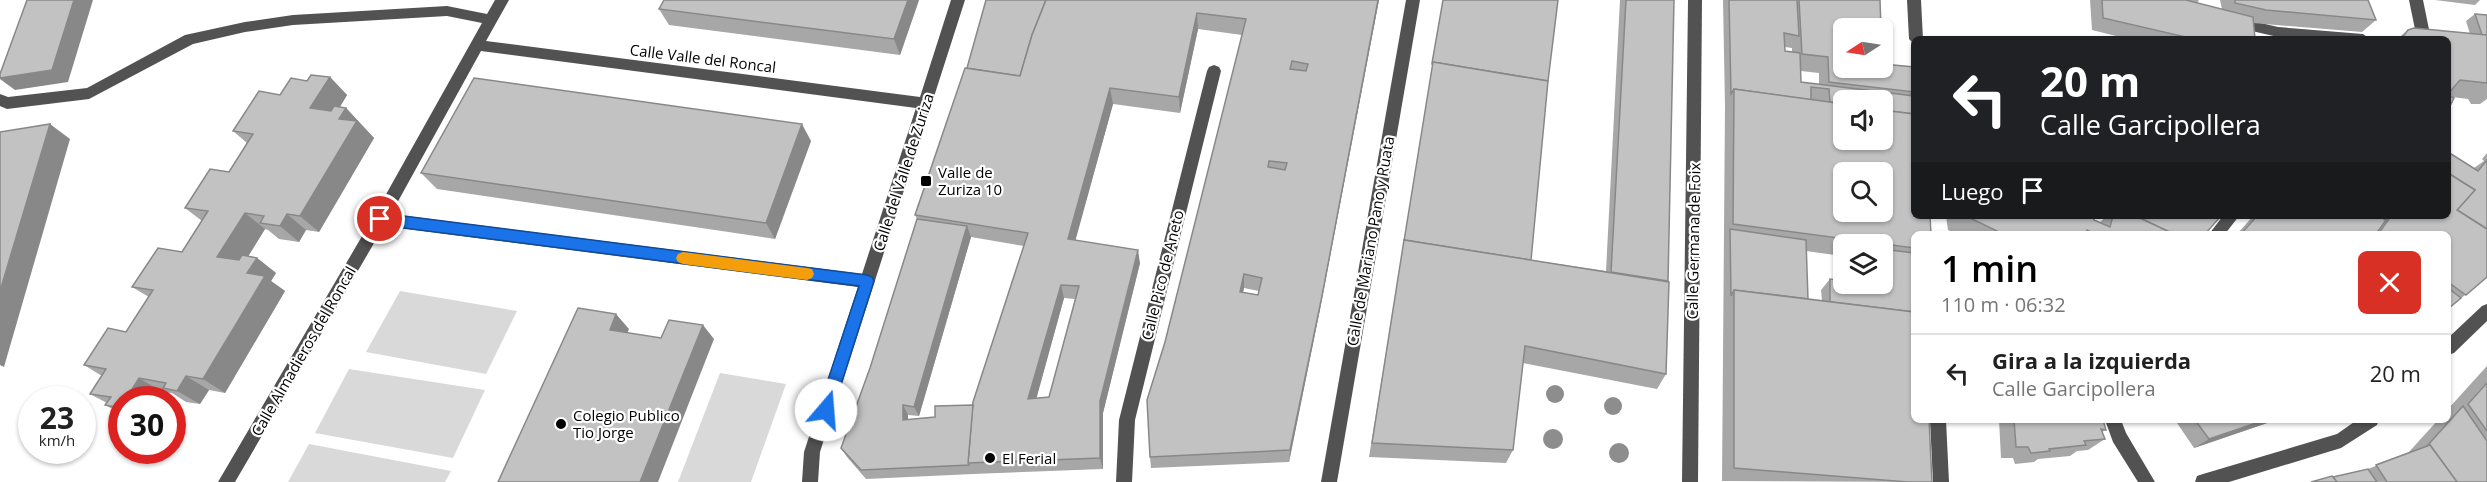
<!DOCTYPE html>
<html lang="es">
<meta charset="utf-8">
<style>
:root{--surface:#fff;--page:#f2f2f2;--text:#222;--muted:#767676;--line:#e0e0e0;--accent:#000}
body{margin:0;font-family:"Open Sans",sans-serif;background:var(--page);color:var(--text);height:100vh;display:flex;flex-direction:column;font-size:22px;white-space:nowrap}
*{box-sizing:border-box;margin:0}
p{font-size:20px;color:var(--muted)}
.icon{flex:none;width:33px;height:33px;fill:none;stroke:currentColor;stroke-width:2;stroke-linecap:round;stroke-linejoin:round}
.map{position:relative;flex:1;overflow:hidden}
.sheet{position:absolute;left:1911px;top:231px;width:540px;height:192px;display:flex;flex-direction:column;background:var(--surface);border-radius:9px;box-shadow:0 2px 4px #0004}
.sheet>*{flex:none}
.hud{position:absolute;left:1911px;top:36px;width:540px;height:183px;border-radius:9px;box-shadow:0 2px 4px #0004;background:#202124;color:#fff;overflow:hidden}
.needle{width:39px;rotate:258deg}
.fabs{position:absolute;left:1833px;top:18px;display:grid;gap:12px}
.fabs a{display:grid;place-items:center;width:60px;height:60px;border-radius:9px;background:var(--surface);box-shadow:0 2px 4px #0004;font-size:30px}
.speed{position:absolute;left:18px;top:386px;display:flex;gap:12px;font-size:30px;font-weight:700;text-align:center}
.speed>*{display:grid;place-content:center;width:78px;height:78px;border-radius:50%;background:var(--surface);box-shadow:0 2px 4px #0004;line-height:1}
.speed small{font-size:15px;font-weight:400}
.speed .limit{border:9px solid #d22;background:#fff;color:#111}
.pin{position:absolute;display:grid;place-items:center;width:51px;height:51px;color:#fff;margin:-26px;border:3px solid #fff;border-radius:50%;box-shadow:0 2px 6px #0007}
.me{position:absolute;width:66px;margin:-33px;rotate:18deg;stroke-linejoin:round;filter:drop-shadow(0 0 4px #0008)}
.turn{display:flex;align-items:center;gap:21px;height:126px;padding:0 30px;font-size:27px}
.turn .icon{width:78px;height:78px;stroke-width:2.5}
.turn b{display:block;font-size:42px;line-height:51px}
.then{display:flex;align-items:center;height:57px;padding:0 30px;background:#0003;gap:12px;font-size:22px}
.round{display:grid;place-items:center;flex:none;width:63px;height:63px;border-radius:9px;background:var(--page)}
.overview{display:flex;align-items:center;justify-content:space-between;height:102px;padding:0 30px}
h1{font-size:36px;font-weight:600;line-height:45px;color:var(--accent)}
ul{padding:0;list-style:none}
li{display:flex;align-items:center;gap:18px;height:78px;padding:0 30px;border-top:2px solid var(--line)}
li div{flex:1}
li b{display:block;font-size:22px}
li em{font-style:normal}
.map>svg:first-child{display:block}
.green{fill:#d9d9d9}
.lines{fill:none;stroke-linecap:round;stroke-linejoin:round}
.minor{fill:#525252;fill-rule:evenodd}
.tree{fill:#8d8d8d}
.wall{fill:#a7a7a7;fill-rule:evenodd}
.shaded-wall{fill:#888}
.building{fill:#c2c2c2;stroke:#888;stroke-width:1.5;fill-rule:evenodd}
.route{fill:#1a73e8;stroke:#114b97;stroke-width:1.5}
.slow{fill:#f59e0b}
.poi-dot{fill:#000;stroke:#fff;stroke-width:2}
.labels{text-anchor:middle;dominant-baseline:central;stroke-width:4.5;stroke-linejoin:round;paint-order:stroke}
.street-label{font-size:15px;fill:#000;stroke:#fff}
.poi-label{font-size:15px;fill:#000;stroke:#fff;text-anchor:start}
</style>
<div class="map">
<svg width="2487" height="482" viewBox="0 0 2487 482">
<rect width="100%" height="100%" fill="#fff"/>
<g class="green">
<polygon points="400,291 517,311 486,374 366,352"/>
<polygon points="349,369 485,390 453,458 315,433"/>
<polygon points="720,373 786,384 751,482 678,482"/>
<polygon points="309,444 451,471 445,482 288,482"/>
</g>
<g class="lines">
<g class="minor">
<path d="M495 0H509L486 41 920 97 951 0H965L820 452 818 482H802L804 452 858 287 384 226 235 482H218L375 214 482 23 447 16 293 25 245 32 193 44 89 99 7 109 0 106V94L8 97 87 88 185 35 245 22 293 15 447 6 487 14ZM481 51 916 108 862 274 391 214Z"/>
<polygon points="1406,0 1420,0 1337,482 1321,482"/>
<polygon points="1688,0 1702,0 1698,482 1682,482"/>
<polygon points="1907,0 1921,0 1923,39 1914,39 1914,44 1909,39"/>
<polygon points="2409,0 2423,0 2431,39 2417,39"/>
<polygon points="2235,17 2278,27 2363,34 2370,39 2278,37 2230,26 2228,22 2230,18"/>
<polygon points="1214,65 1219,67 1221,71 1135,420 1132,482 1116,482 1119,420 1207,71 1209,67"/>
<polygon points="2223,216 2239,216 2225,234 2209,234"/>
<polygon points="2487,304 2487,321 2454,353 2448,355 2448,338 2482,306"/>
<polygon points="1930,420 1946,420 1949,482 1933,482"/>
<polygon points="2105,420 2121,420 2126,433 2155,482 2138,482 2113,442"/>
<polygon points="2357,420 2379,420 2377,425 2341,448 2229,482 2195,482 2197,476 2203,474 2337,434"/>
</g>
</g>
<g class="tree">
<circle cx="1555" cy="394" r="9"/>
<circle cx="1613" cy="406" r="9"/>
<circle cx="1553" cy="439" r="10"/>
<circle cx="1619" cy="453" r="10"/>
</g>
<g class="wall">
<polygon points="919,0 900,55 669,25 659,9"/>
<path d="M986 0H1379L1320 309 1289 462 1151 468 1150 457 1165 342 1242 35 1198 29 1180 113 1113 104 1075 240 1140 263 1103 413V469L973 474 866 479 847 457 841 448 870 368 917 219 915 215 967 68ZM971 237 1024 246 973 405 935 417 908 420V415L919 416ZM1244 288 1259 291 1258 295 1243 292ZM1064 298 1075 299 1049 397 1036 398Z"/>
<polygon points="1443,0 1558,0 1548,81 1531,260 1606,271 1620,0 1674,0 1666,374 1657,389 1523,363 1513,450 1506,463 1369,457"/>
<path d="M1723 0H1880L1883 64 1914 67V420L1932 482 1722 481 1725 106ZM1785 47 1792 48V52L1785 51ZM1801 71 1819 73V84L1801 82ZM1844 244H1882V284H1844ZM1806 251 1842 256V281L1830 279 1821 290 1822 301 1808 299Z"/>
<polygon points="2090,0 2199,0 2197,3 2222,9 2220,0 2368,0 2376,20 2362,32 2253,23 2255,39 2128,39 2092,30"/>
<polygon points="2435,0 2480,0 2475,5"/>
<polygon points="2475,14 2487,15 2487,99 2480,104 2471,104 2468,99 2452,97 2451,104 2448,106 2448,39 2397,39 2408,30 2470,34 2466,21"/>
<polygon points="330,77 347,95 340,107 346,108 374,138 319,232 306,230 299,242 279,239 268,230 265,229 248,256 257,258 276,273 271,281 285,291 225,393 209,390 200,404 186,402 172,393 162,392 122,399 122,414 105,405 107,403 90,394 102,376 84,365 126,332 149,297 132,287 182,252 202,221 185,208 229,172 247,143 233,131 280,95"/>
<polygon points="811,141 775,239 437,189 421,173"/>
<polygon points="2487,153 2487,277 2448,309 2448,234 2237,234 2253,216 2448,216 2474,168 2484,161 2482,159"/>
<polygon points="1946,216 2095,216 2094,220 2100,222 2107,216 2221,216 2205,234 1956,234 1948,230"/>
<polygon points="2487,366 2487,482 2311,482 2368,469 2408,453 2438,420 2448,420 2448,409"/>
<polygon points="1999,420 2103,420 2106,430 2102,432 2105,439 2088,450 2077,451 2070,456 2038,459 2034,462 2015,464 2013,458 2001,458"/>
<polygon points="2175,420 2276,420 2194,448"/>
</g>
<g class="shaded-wall">
<polygon points="74,0 93,0 68,82 15,90 0,79 0,78"/>
<polygon points="908,0 919,0 900,55 894,39"/>
<polygon points="1378,0 1379,0 1320,309 1289,462 1290,450"/>
<polygon points="1197,13 1198,29 1180,113 1179,97"/>
<polygon points="330,77 347,95 328,126 310,108"/>
<polygon points="1110,88 1113,104 1072,253 1068,239"/>
<polygon points="346,108 374,138 319,232 300,216 339,119"/>
<polygon points="50,124 70,139 4,367 0,365 0,291"/>
<polygon points="802,124 811,141 775,239 766,223"/>
<polygon points="245,213 265,229 238,273 217,257"/>
<polygon points="287,214 306,230 299,242 280,226"/>
<polygon points="967,226 971,237 919,416 914,407"/>
<polygon points="1138,250 1140,263 1103,413 1103,469 1100,458 1100,401"/>
<polygon points="257,258 276,273 271,281 285,291 225,393 203,379 247,273"/>
<polygon points="1244,274 1244,288 1240,305 1240,292"/>
<polygon points="1061,285 1064,298 1033,411 1028,399"/>
<polygon points="616,314 629,329 623,344 610,330"/>
<polygon points="703,325 714,339 658,482 640,482"/>
<polygon points="186,376 209,390 200,404 177,391"/>
<polygon points="139,378 162,392 158,399 126,399"/>
<polygon points="903,405 908,415 908,429 903,420"/>
<polygon points="2265,420 2276,420 2194,448 2209,439"/>
</g>
<g class="building">
<polygon points="27,0 74,0 52,70 0,78 0,74"/>
<polygon points="664,0 908,0 894,39 659,9"/>
<polygon points="986,0 1046,0 1032,35 1020,76 967,68"/>
<path d="M1046 0H1378L1322 296 1290 450 1150 457 1147 400 1165 342 1246 19 1197 13 1179 97 1110 88 1068 239 1138 250 1100 401V458L968 463 973 402 1028 233 915 215 965 68 1020 76 1032 35ZM1292 61 1308 64 1306 71 1290 69ZM1269 161 1287 163 1285 170 1268 167ZM1244 274 1262 278 1258 295 1240 292ZM1061 285 1079 286 1049 397 1028 399Z"/>
<polygon points="1443,0 1558,0 1548,81 1433,62 1432,63"/>
<polygon points="1626,0 1674,0 1668,281 1611,272"/>
<polygon points="1729,0 1797,0 1799,36 1784,33 1785,51 1800,53 1801,82 1914,96 1914,114 1882,110 1882,100 1844,100 1844,104 1830,102 1829,89 1811,87 1811,100 1734,89 1731,94"/>
<polygon points="1799,0 1880,0 1881,28 1844,28 1844,68 1882,68 1882,51 1883,64 1914,67 1914,92 1829,82 1828,57 1802,54"/>
<polygon points="2102,0 2186,0 2253,17 2255,39 2194,39 2103,18"/>
<polygon points="2235,0 2368,0 2376,20 2266,10 2235,3"/>
<polygon points="2475,14 2487,15 2487,35 2482,35"/>
<polygon points="2414,28 2487,35 2487,83 2460,80 2448,94 2448,39 2401,39 2408,30"/>
<polygon points="1433,62 1548,81 1531,260 1404,240 1404,241"/>
<polygon points="311,75 330,77 310,108 331,111 334,106 346,108 339,119 357,121 300,216 287,214 280,226 260,223 264,216 245,213 217,257 239,260 242,255 257,258 247,273 265,276 203,379 186,376 177,391 163,388 166,383 139,378 126,399 122,399 122,406 120,408 105,405 111,397 90,394 106,369 84,365 108,328 126,332 153,290 132,287 158,248 182,252 208,211 185,208 210,169 229,172 253,134 233,131 259,91 280,95 291,78 307,81"/>
<polygon points="474,78 802,124 766,223 421,173"/>
<path d="M1734 89 1844 104V140H1882V110L1914 114V216H1930L1931 234H1914V248L1733 224ZM1844 172H1882V212H1844Z"/>
<polygon points="2448,95 2454,98 2451,104 2448,102"/>
<polygon points="50,124 0,291 0,132"/>
<polygon points="2448,152 2478,171 2487,160 2487,229 2457,210 2475,190 2448,173"/>
<polygon points="2448,173 2475,190 2457,210 2487,229 2487,277 2466,295 2448,282 2448,234 2381,234 2379,233 2391,216 2448,216"/>
<polygon points="1966,216 2095,216 2094,220 2110,227 2113,216 2136,216 2174,234 2095,234 2087,230 2086,234 2003,234"/>
<polygon points="2136,216 2221,216 2205,234 2174,234"/>
<polygon points="2257,216 2379,216 2386,220 2376,234 2241,234"/>
<polygon points="917,219 967,226 914,407 903,405 903,420 935,417 935,406 973,405 968,463 969,465 861,470 841,448 870,368"/>
<polygon points="1730,229 1806,240 1808,299 1734,290 1731,296"/>
<polygon points="1404,240 1669,282 1666,374 1525,346 1513,450 1372,443"/>
<polygon points="1882,249 1914,253 1914,312 1830,302 1830,279 1844,281 1844,284 1882,284"/>
<polygon points="2448,288 2461,298 2448,309"/>
<polygon points="1734,290 1914,312 1914,420 1929,420 1932,482 1908,482 1734,468"/>
<polygon points="578,308 616,314 610,330 661,338 669,320 703,325 640,482 498,482"/>
<polygon points="2487,383 2487,431 2468,404"/>
<polygon points="2463,406 2487,441 2487,482 2457,482 2430,445 2427,446"/>
<polygon points="2014,420 2103,420 2106,430 2101,429 2105,439 2084,441 2086,445 2049,449 2050,451 2031,453 2028,447 2016,447"/>
<polygon points="2195,420 2265,420 2209,439"/>
<polygon points="2430,445 2457,482 2387,482 2376,465"/>
<polygon points="2368,469 2377,482 2337,482 2333,477"/>
<polygon points="2332,476 2337,482 2311,482"/>
</g>
<polygon class="route" points="380,213 867,275 872,277 874,281 833,410 831,414 826,416 821,414 818,410 859,286 380,225 375,223 373,219 375,215"/>
<polygon class="slow" points="683,252 807,268 812,269 814,274 812,278 807,280 683,264 678,262 676,258 678,254"/>
<g class="poi-dot">
<rect x="920" y="175" width="12" height="12" rx="3"/>
<circle cx="561" cy="424" r="6"/>
<circle cx="990" cy="458" r="6"/>
</g>
<g class="labels">
<g class="street-label">
<text transform="translate(703 58) rotate(7)">Calle Valle del Roncal</text>
<text transform="translate(903 172) rotate(-72)">Calle del Valle de Zuriza</text>
<text transform="translate(1370 241) rotate(-80)">Calle de Mariano Pano y Ruata</text>
<text transform="translate(1693 241) rotate(-89)">Calle Germana de Foix</text>
<text transform="translate(1162 275) rotate(-76)">Calle Pico de Aneto</text>
<text transform="translate(303 351) rotate(-60)">Calle Almadieros del Roncal</text>
</g>
<g class="poi-label">
<text x="938" y="172">Valle de<tspan x="938" dy="17">Zuriza 10</tspan></text>
<text x="573" y="415">Colegio Publico<tspan x="573" dy="17">Tio Jorge</tspan></text>
<text x="1002" y="458">El Ferial</text>
</g>
</g>
</svg>
<div class="fabs">
<a><svg class="needle" viewBox="-14 -14 28 28"><path d="M0-13l5 13h-10z" fill="#e53935"/><path d="M0 13l5-13h-10z" fill="#767676"/></svg></a>
<a><svg class="icon" aria-label="sound" viewBox="0 0 24 24"><path d="M4 9h4l5-4v14l-5-4H4zM17 9q2 3 0 6"/></svg></a>
<a><svg class="icon" aria-label="search" viewBox="0 0 24 24"><circle cx="10" cy="10" r="6"/><path d="M15 15l6 6"/></svg></a>
<a><svg class="icon" aria-label="layers" viewBox="0 0 24 24"><path d="M12 4l9 5-9 5-9-5zM3 14l9 5 9-5"/></svg></a>
</div>
<div class="speed"><div>23<small>km/h</small></div><div class="limit">30</div></div>
<div class="pin" style="left:380px;top:219px;background:#d93025"><svg class="icon" aria-label="arrive" viewBox="0 0 24 24"><path d="M6 21V4h12l-3 4 3 4H6"/></svg></div>
<svg class="me" style="left:826px;top:410px" viewBox="-20 -20 40 40"><circle r="19" fill="#fff"/><path d="M0-13L10 11 0 6-10 11z" fill="#1a73e8"/></svg>
<div class="hud">
<div class="turn"><svg class="icon" aria-label="left" viewBox="0 0 24 24"><path d="M17 20v-9H6M10 6l-5 5 5 5"/></svg><div><b>20 m</b>Calle Garcipollera</div></div>
<div class="then">Luego<svg class="icon" aria-label="arrive" viewBox="0 0 24 24"><path d="M6 21V4h12l-3 4 3 4H6"/></svg></div>
</div>
<section class="sheet">
<div class="overview"><div><h1>1 min</h1><p>110 m · 06:32</p></div><a class="round" style="background:#d93025;color:#fff"><svg class="icon" aria-label="close" viewBox="0 0 24 24"><path d="M6 6l12 12M18 6L6 18"/></svg></a></div>
<ul>
<li><svg class="icon" aria-label="left" viewBox="0 0 24 24"><path d="M17 20v-9H6M10 6l-5 5 5 5"/></svg><div><b>Gira a la izquierda</b><p>Calle Garcipollera</p></div><em>20 m</em></li>
</ul>
</section>
</div>
